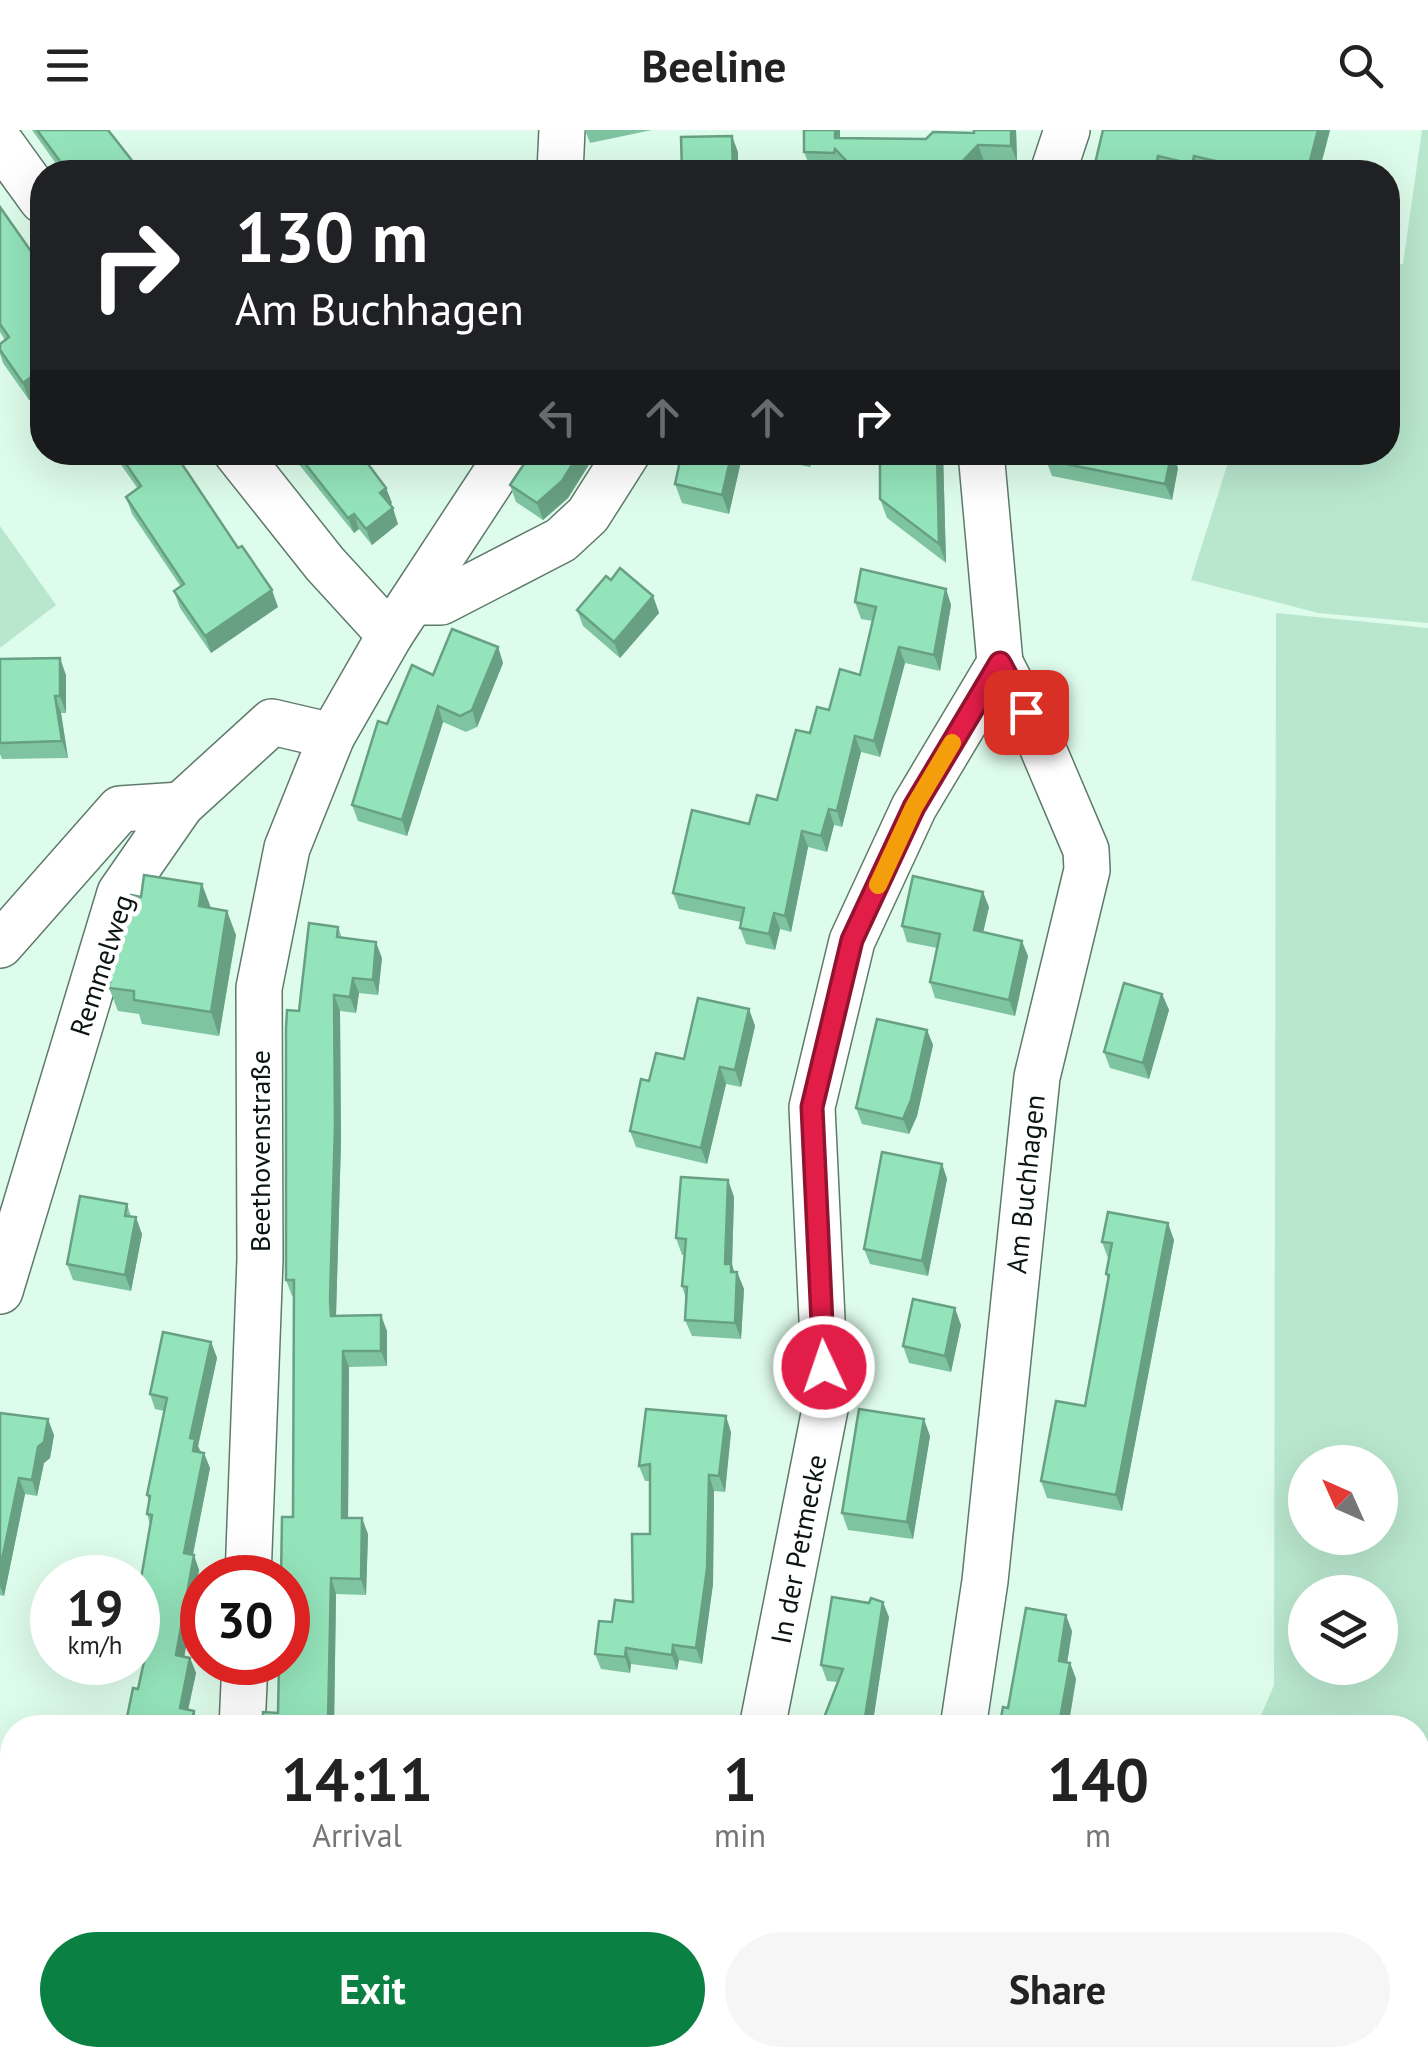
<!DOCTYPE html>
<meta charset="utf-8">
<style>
:root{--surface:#fff;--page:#f6f6f6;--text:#222;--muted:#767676;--accent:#0b8043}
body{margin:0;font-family:"PT Sans",sans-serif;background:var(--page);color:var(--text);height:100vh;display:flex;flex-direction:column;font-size:38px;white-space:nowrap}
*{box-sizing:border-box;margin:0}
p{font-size:32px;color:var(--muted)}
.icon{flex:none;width:55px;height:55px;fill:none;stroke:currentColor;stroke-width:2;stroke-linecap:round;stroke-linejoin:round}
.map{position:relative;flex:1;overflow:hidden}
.details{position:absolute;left:0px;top:1585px;width:1430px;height:352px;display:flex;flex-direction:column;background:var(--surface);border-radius:40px 40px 0 0;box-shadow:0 10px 40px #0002}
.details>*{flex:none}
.top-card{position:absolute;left:30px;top:30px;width:1370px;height:305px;border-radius:40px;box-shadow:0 10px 40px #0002;background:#202124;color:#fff;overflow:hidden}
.needle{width:65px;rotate:315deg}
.controls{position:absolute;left:1288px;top:1315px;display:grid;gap:20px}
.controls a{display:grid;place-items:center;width:110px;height:110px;border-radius:50%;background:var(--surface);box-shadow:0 10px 40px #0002;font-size:50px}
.speed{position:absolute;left:30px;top:1425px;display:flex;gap:20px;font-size:50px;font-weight:700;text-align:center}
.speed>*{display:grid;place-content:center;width:130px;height:130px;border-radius:50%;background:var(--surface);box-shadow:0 10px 40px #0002;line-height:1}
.speed small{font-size:25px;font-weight:400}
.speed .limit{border:15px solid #d22;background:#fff;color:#111}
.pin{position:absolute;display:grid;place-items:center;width:85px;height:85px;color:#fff;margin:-42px;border-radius:20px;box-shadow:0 5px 15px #0006}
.me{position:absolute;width:110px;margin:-55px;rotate:357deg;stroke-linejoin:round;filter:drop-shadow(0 0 8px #0008)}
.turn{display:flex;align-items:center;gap:35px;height:210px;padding:0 40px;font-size:45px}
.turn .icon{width:130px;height:130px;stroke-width:2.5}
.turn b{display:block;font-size:70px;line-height:85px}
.lanes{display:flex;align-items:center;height:95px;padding:0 40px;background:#0003;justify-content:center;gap:50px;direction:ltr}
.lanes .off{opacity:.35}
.eta{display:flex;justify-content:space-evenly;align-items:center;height:170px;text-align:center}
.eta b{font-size:60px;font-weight:700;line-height:70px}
.primary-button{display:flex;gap:20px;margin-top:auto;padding:20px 40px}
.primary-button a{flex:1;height:115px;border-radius:60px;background:var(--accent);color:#fff;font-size:40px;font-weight:700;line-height:115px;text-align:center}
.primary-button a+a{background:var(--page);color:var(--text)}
header{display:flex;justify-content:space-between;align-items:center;height:130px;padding:0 40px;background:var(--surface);font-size:45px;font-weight:700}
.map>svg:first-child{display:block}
.green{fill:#b9e7ce;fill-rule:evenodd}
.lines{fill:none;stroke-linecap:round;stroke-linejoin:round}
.minor-casing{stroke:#5f7a6b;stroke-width:48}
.path{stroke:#809589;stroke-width:6;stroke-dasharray:5 5;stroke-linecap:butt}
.minor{stroke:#fff;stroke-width:45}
.wall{fill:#7fc4a1}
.shaded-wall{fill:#68a083}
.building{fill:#94e4bb;stroke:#68a083;stroke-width:2.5}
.route-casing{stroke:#92132f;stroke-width:25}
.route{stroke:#e11d48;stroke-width:18}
.slow{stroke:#f59e0b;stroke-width:18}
.labels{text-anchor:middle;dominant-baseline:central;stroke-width:9;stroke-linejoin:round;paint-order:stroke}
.street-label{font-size:28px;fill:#0b1610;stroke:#fff}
</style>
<header><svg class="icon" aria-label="menu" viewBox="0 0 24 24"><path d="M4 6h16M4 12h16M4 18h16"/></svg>Beeline<svg class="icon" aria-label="search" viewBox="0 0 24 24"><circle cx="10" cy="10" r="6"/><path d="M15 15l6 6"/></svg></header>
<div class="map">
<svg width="1428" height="1937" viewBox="0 0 1428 1937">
<rect width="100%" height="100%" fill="#defceb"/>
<g class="green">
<polygon points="1422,0 1428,0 1428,493 1318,483 1191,450 1231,323 1388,322 1388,133 1403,134"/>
<polygon points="0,396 56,475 0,518"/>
<path d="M1276 483 1428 498V1937H1106L1111 1925H1418V1598L1256 1597 1274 1555ZM1380 1332V1408H1305V1332ZM1380 1462V1538H1305V1462Z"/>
</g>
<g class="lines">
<defs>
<g id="minor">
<polyline points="0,12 42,70"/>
<polyline points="560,42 562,0"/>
<polyline points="1053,42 1067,0"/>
<polyline points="236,322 325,434 390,505"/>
<polyline points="412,472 441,472 561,410 588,385 628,322"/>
<polyline points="0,815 120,679 181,675"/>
<polyline points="0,1161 120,763 181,675 272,592 332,606"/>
<polyline points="248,1448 260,1129 259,858 287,718 332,606 390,505 510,322"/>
<polyline points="242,1598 245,1532"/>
<polyline points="762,1598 826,1274 812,977 852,811 914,677 1000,533 981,322"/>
<polyline points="963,1598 985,1451 1037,947 1087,740 1086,720 1038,607 1000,533"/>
<polyline points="354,1925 392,1937"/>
<polyline points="212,1937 217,1925"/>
<polyline points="641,1937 645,1925"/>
<polyline points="884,1937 888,1925"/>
</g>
</defs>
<use href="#minor" class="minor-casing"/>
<g class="path">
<polyline points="1418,1780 1428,1752"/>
<polyline points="1373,1937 1374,1925"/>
</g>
<use href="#minor" class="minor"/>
</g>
<g class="wall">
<polygon points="32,0 108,0 141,42 62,42"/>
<polygon points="585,0 652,0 590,13"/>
<polygon points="804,0 840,0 840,8 926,9 1016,0 1017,31 984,31 972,42 849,42 840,34 840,38 810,37 804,22"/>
<polygon points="1103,0 1330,0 1319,42 1093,42"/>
<polygon points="0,77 42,137 42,260 29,270 3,233 0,224 0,214 5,210 0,202"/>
<polygon points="112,322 174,322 278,477 211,523 180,478 174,461 181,457 132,384 126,367 138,359"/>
<polygon points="289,322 359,322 386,358 392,373 390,375 398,394 372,415 359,399 354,403"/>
<polygon points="532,322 591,322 593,328 568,368 543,390 516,372 510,355"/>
<polygon points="682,322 813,322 810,337 743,323 729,384 682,373 675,354"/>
<polygon points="880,322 943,322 946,433 887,388 880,369"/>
<polygon points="1046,330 1178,338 1172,370 1052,346"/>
<polygon points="611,450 653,466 659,483 620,528 583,496 577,480"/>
<polygon points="946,459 951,475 940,541 905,533 880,627 861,622 842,697 834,695 827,722 808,717 791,802 780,799 775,820 746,814 740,798 741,792 679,779 673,763 749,694 777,670 810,603 860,545 873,491 861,489 855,472"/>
<polygon points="498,517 503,533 477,597 466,602 443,592 407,706 358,691 352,675 387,594 433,545"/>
<polygon points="0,529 66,545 66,583 61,583 68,628 2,629 0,624"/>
<polygon points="989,777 983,802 1028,826 1015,886 935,868 930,852 937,818 907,812 902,796"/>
<polygon points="338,797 342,808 382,828 378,865 359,863 356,883 340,881 341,1011 336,1186 387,1201 387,1236 349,1237 348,1388 368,1404 366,1465 336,1464 334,1592 353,1592 355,1598 263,1598 278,1583 293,1387 294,1166 292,1166 286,1150 299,881"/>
<polygon points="236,805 219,906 142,894 139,884 118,881 109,858"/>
<polygon points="1162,864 1169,880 1149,949 1110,938 1104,922"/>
<polygon points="749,879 755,896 741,957 726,954 707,1034 636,1017 630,1001 649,951 684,929"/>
<polygon points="927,900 933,915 917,986 909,1004 862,994 856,978"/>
<polygon points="942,1034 947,1049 928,1146 870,1134 864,1119"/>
<polygon points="728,1050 734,1067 732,1135 734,1142 737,1142 744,1159 741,1209 692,1206 685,1190 686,1169 682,1156 684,1125 682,1125 676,1108"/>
<polygon points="127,1074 131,1087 142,1104 131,1161 73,1150 67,1134"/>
<polygon points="1174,1110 1122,1381 1047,1368 1041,1351 1085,1276 1108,1150 1106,1144 1108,1128 1102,1112"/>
<polygon points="961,1195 951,1242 909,1233 903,1216"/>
<polygon points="211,1212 217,1228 198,1316 210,1338 193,1425 199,1440 184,1527 190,1528 196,1543 188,1580 199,1598 127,1598 126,1592 138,1559 149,1509 139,1507 138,1504 138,1466 150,1394 147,1384 149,1372 147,1365 164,1281 155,1279 150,1264"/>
<polygon points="0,1283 54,1305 50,1328 44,1333 37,1366 25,1364 4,1466 0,1465"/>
<polygon points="731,1302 725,1362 714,1361 713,1454 702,1534 679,1530 677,1540 631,1534 630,1543 601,1539 595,1524 612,1492 633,1472 650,1404 650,1351 645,1351 639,1336"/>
<polygon points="930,1306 913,1409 848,1400 842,1383"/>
<polygon points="889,1487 872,1597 820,1598 838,1552 827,1551 821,1535"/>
<polygon points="1072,1501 1067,1532 1070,1533 1076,1549 1068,1598 999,1598 1008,1578"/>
<polygon points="110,1925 174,1925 171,1937 106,1937"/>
<polygon points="439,1925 495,1925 493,1937 445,1937 441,1925"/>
<polygon points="927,1925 985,1925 982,1937 954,1937 930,1931"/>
</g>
<g class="shaded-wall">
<polygon points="835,0 840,0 840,24 835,8"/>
<polygon points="1011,0 1016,0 1017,31 1011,16"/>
<polygon points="1318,0 1330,0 1319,42 1307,42"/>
<polygon points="732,6 738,22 738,42 733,42"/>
<polygon points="978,15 984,31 972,42 958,42 958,36"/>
<polygon points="1158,26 1164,42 1154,42"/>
<polygon points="1194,26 1200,42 1195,42 1192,34"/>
<polygon points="42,239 42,260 29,270 23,253"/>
<polygon points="274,322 284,322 276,328"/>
<polygon points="580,322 591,322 593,328 568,368 543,390 537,373"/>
<polygon points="732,322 743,322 729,384 722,365"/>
<polygon points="805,322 813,322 810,337"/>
<polygon points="937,322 943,322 946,433 939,414"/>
<polygon points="1172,322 1178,338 1172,370 1165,354"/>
<polygon points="386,358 392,373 386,378 380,363"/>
<polygon points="393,378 398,394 372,415 366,399"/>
<polygon points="354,384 359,399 354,403 348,388"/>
<polygon points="946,459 951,475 940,541 934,525"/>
<polygon points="272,460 278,477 211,523 205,506"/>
<polygon points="653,466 659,483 620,528 614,512"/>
<polygon points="498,517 503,533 477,597 472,580"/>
<polygon points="899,517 905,533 880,627 874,611"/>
<polygon points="60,528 66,545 66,583 60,566"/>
<polygon points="55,566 61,583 68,628 62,611"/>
<polygon points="438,576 443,592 407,706 402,690"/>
<polygon points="855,606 861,622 842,697 837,681"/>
<polygon points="829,679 834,695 827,722 821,706"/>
<polygon points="802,701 808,717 791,802 785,786"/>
<polygon points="202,754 211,778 199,776"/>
<polygon points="983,762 989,777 980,816 974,800"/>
<polygon points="227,781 236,805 219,906 211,882"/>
<polygon points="774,783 780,799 775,820 769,804"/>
<polygon points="1022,811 1028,826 1015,886 1009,870"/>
<polygon points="376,812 382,828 378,865 373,850"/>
<polygon points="353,848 359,863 356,883 350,867"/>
<polygon points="1162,864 1169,880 1149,949 1143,933"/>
<polygon points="334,865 340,881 341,1011 336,1186 331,1186"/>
<polygon points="749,879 755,896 741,957 735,940"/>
<polygon points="927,900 933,915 917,986 909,1004 903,989"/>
<polygon points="720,937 726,954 707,1034 701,1018"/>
<polygon points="942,1034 947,1049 928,1146 922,1131"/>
<polygon points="728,1050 734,1067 732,1135 737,1150 737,1142 744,1159 741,1209 735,1193 725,1134"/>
<polygon points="136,1087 142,1104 131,1161 125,1145"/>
<polygon points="1168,1093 1174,1110 1122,1381 1116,1365"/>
<polygon points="955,1178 961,1195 951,1242 945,1226"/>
<polygon points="381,1185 387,1201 387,1236 381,1221"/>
<polygon points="211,1212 217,1228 198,1316 201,1325 199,1336 190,1308"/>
<polygon points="343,1221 349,1237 348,1403 342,1388"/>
<polygon points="726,1286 731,1302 725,1362 719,1346"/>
<polygon points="48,1289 54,1305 50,1328 44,1333 37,1366 32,1350 38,1317"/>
<polygon points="924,1289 930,1306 913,1409 907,1392"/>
<polygon points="204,1323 210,1338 190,1438 184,1423"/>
<polygon points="709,1345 714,1361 713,1454 702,1534 696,1518"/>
<polygon points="19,1348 25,1364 4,1466 0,1456 0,1439"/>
<polygon points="362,1388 368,1404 366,1465 361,1449"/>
<polygon points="194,1425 199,1440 182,1540 176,1525"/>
<polygon points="331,1448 336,1464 334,1598 328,1591"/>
<polygon points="883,1472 889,1487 872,1598 864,1594"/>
<polygon points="1066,1485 1072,1501 1065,1547 1059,1531"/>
<polygon points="673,1515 679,1530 677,1540 672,1525"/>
<polygon points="626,1518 631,1534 630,1543 625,1527"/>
<polygon points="190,1528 196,1543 185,1594 180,1578"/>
<polygon points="1070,1533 1076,1549 1068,1598 1064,1598 1060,1589"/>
<polygon points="194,1581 199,1597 199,1598 190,1598"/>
<polygon points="165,1925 174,1925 171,1937 166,1937 164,1930"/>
<polygon points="487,1925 495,1925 493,1937 488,1937 486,1932"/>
<polygon points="760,1925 773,1925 767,1937 755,1937"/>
<polygon points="975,1925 985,1925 982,1937 978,1937"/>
<polygon points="150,1926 154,1937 146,1937"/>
</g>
<g class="building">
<polygon points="37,0 108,0 141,42 68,42"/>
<polygon points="804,0 835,0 835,8 926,9 933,2 974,3 974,0 1011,0 1011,16 978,15 958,36 958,42 857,42 835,19 834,23 804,22"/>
<polygon points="1103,0 1318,0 1307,42 1263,42 1194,26 1192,34 1158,26 1154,42 1093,42"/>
<polygon points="732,6 733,42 682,42 681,7"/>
<polygon points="0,77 42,137 42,239 23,253 0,220 0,214 9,207 0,194"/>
<polygon points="118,322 174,322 238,418 242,416 272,460 205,506 174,461 184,454 126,367 141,356"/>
<polygon points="296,322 359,322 386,358 380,363 393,378 366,399 354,384 348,388"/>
<polygon points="532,322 580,322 562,351 537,373 510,355"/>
<polygon points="682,322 732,322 722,365 675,354"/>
<polygon points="880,322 937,322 939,414 880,369"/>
<polygon points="1047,322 1172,322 1165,354 1046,330"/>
<polygon points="620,438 653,466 614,512 577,480 606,446 611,450"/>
<polygon points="861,439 946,459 934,525 899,517 874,611 855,606 837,681 829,679 821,706 802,701 785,786 774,783 769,804 740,798 744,778 673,763 692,680 749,694 757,665 777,670 796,600 810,603 817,577 829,580 840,539 860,545 876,477 855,472"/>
<polygon points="452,499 498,517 472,580 460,586 438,576 402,690 352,675 378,591 387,594 412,535 433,545"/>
<polygon points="60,528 60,566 55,566 62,611 0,613 0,529"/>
<polygon points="144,745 202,754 199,776 227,781 211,882 134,870 134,861 109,858 116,816 131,765 141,767"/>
<polygon points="913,746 983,762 974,800 1022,811 1009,870 930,852 940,804 902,796"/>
<polygon points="309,793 338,797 337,807 376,812 373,850 353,848 350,867 334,865 335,995 330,1170 331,1186 381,1185 381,1221 343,1221 342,1388 362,1388 361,1449 331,1448 328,1591 353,1592 353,1598 263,1598 263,1582 278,1583 279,1532 288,1532 288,1448 281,1448 282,1387 293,1387 294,1150 286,1150 286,898 287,880 299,881"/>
<polygon points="1124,853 1162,864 1143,933 1104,922"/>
<polygon points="698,868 749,879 735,940 720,937 701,1018 630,1001 641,949 649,951 656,923 684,929"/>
<polygon points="877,889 927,900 911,970 903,989 856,978"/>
<polygon points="882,1022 942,1034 922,1131 864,1119"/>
<polygon points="681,1047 728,1050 725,1134 731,1134 731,1142 737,1142 735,1193 685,1190 687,1157 682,1156 686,1109 676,1108"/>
<polygon points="80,1066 127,1074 125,1086 136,1087 125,1145 67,1134"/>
<polygon points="1108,1082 1168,1093 1116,1365 1041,1351 1056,1271 1085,1276 1109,1145 1106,1144 1112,1113 1102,1112"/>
<polygon points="913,1169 955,1178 945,1226 903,1216"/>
<polygon points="163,1202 211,1212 190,1308 195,1309 193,1321 204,1323 184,1423 194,1425 176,1525 190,1528 180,1578 194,1581 190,1598 149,1598 126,1592 133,1558 138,1559 152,1495 138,1492 138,1466 152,1385 147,1384 150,1366 147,1365 167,1268 150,1264"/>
<polygon points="646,1279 726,1286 719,1346 709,1345 707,1439 696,1518 673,1515 672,1525 626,1518 625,1527 595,1524 599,1491 612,1492 615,1470 633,1472 632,1404 650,1404 650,1334 639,1336"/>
<polygon points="859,1279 924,1289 907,1392 842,1383"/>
<polygon points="0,1283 48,1289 44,1312 38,1317 32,1350 19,1348 0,1439"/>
<polygon points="832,1467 869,1473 871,1468 883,1472 864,1594 874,1598 820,1598 843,1539 821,1535"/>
<polygon points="1026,1478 1066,1485 1059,1531 1070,1533 1060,1589 1051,1587 1049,1598 999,1598 1003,1577 1008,1578"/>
<polygon points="110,1925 165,1925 164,1930 150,1926 146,1937 106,1937"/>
<polygon points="447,1925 487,1925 486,1932"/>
<polygon points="695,1925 760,1925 755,1937 689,1937"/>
</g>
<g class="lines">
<defs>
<polyline id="route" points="824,1237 812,977 852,810 914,677 1000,533 1026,582"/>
</defs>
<use href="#route" class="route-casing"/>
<use href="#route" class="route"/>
<polyline class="slow" points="878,755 914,677 952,613"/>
</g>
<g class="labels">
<g class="street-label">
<text transform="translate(101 835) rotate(-72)">Remmelweg</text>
<text transform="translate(259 1021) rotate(-90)">Beethovenstraße</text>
<text transform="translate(1025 1054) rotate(-84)">Am Buchhagen</text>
<text transform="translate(798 1419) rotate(-79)">In der Petmecke</text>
</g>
</g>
</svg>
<div class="controls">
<a><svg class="needle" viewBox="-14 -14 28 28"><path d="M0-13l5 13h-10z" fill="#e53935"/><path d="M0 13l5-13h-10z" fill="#767676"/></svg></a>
<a><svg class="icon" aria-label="layers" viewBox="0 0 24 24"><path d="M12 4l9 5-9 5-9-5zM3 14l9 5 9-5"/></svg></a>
</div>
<div class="speed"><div>19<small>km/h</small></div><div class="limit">30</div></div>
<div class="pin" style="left:1026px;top:582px;background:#d93025"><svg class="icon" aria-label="arrive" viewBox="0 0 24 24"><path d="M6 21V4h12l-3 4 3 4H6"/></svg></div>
<svg class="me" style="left:824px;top:1237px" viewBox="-20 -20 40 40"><circle r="17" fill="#e11d48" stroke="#fff" stroke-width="3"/><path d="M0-11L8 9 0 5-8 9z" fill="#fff"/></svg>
<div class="top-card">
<div class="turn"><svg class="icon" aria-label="right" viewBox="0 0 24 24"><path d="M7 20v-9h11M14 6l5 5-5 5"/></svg><div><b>130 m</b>Am Buchhagen</div></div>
<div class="lanes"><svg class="icon off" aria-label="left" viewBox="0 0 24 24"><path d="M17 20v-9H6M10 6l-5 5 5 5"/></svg><svg class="icon off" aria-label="ahead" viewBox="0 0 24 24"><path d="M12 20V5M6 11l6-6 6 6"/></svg><svg class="icon off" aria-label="ahead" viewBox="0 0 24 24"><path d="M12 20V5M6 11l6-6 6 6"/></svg><svg class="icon" aria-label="right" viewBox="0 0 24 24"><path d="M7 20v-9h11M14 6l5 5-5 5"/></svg></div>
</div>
<section class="details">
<div class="eta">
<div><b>14:11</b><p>Arrival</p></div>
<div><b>1</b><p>min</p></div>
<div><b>140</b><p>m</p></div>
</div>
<div class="primary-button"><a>Exit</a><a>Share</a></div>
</section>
</div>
